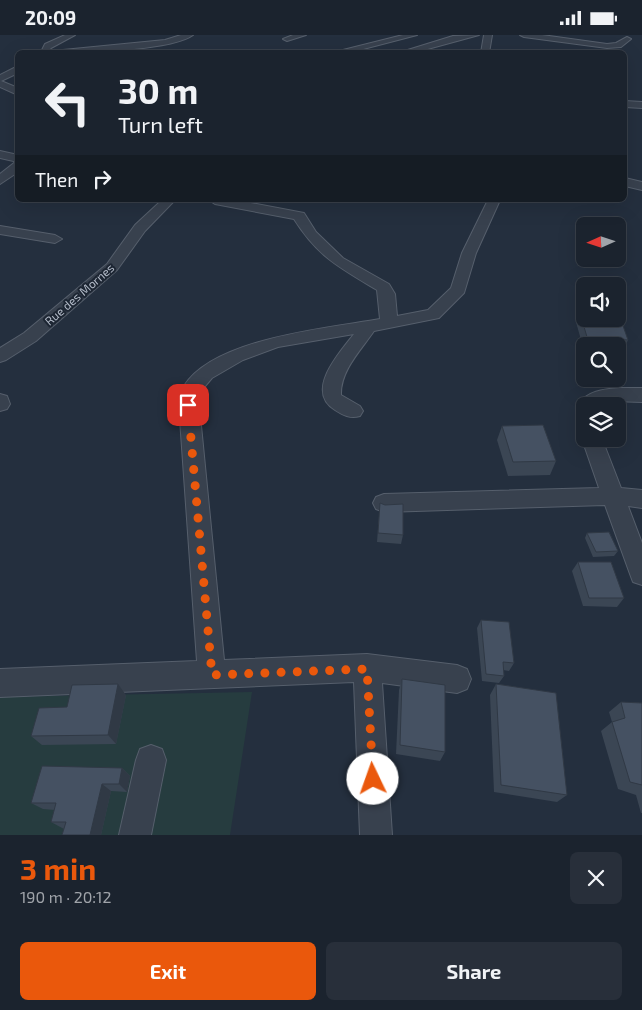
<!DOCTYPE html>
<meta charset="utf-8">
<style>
:root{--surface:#1b232e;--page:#282f3a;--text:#f1f3f6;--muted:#a0a4aa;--line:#39404a;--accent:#ea580c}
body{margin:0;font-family:"Exo 2",sans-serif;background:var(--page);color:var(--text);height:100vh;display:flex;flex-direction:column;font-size:19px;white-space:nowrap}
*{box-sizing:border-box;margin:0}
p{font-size:16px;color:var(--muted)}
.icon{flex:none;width:28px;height:28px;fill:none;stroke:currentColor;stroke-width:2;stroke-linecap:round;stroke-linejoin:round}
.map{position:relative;height:800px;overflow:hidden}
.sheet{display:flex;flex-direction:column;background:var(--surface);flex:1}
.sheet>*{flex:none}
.top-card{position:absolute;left:15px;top:15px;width:612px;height:152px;border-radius:8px;box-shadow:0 5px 20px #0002,0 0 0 1px var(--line);background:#1b232e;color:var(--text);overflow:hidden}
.needle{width:32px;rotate:267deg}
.tools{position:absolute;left:576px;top:182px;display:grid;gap:10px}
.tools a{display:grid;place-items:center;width:50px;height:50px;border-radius:8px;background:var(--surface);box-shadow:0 5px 20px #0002,0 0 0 1px var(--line);font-size:25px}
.pin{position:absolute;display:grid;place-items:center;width:42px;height:42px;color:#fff;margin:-21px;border-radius:10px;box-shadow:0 2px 8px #0006}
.me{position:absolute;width:55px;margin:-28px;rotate:357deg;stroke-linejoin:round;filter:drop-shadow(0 0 4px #0008)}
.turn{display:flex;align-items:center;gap:18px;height:105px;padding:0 20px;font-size:22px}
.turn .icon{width:65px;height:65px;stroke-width:2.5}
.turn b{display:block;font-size:35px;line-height:42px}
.then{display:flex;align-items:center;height:48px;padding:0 20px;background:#0003;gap:10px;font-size:19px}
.round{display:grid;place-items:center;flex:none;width:52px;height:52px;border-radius:8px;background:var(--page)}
.head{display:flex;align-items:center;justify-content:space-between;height:85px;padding:0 20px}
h1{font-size:30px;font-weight:700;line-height:38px;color:var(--accent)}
.action{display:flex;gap:10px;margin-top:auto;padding:10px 20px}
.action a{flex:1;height:58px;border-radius:8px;background:var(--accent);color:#fff;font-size:20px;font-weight:700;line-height:58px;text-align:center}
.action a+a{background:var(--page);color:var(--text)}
.status{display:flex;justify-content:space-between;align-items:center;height:35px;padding:0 25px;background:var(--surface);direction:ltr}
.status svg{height:14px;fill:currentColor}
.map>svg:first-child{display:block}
.green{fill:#263c3f}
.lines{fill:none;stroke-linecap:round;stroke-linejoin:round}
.minor-casing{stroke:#565f6c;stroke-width:2}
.minor{fill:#38414e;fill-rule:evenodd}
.wall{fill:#3b4654}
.shaded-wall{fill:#303945}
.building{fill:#455162;stroke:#303945}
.route{stroke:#ea580c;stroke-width:9;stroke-dasharray:0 16.2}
.labels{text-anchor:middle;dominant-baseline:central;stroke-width:4;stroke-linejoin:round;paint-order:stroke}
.far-street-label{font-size:12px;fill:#b4bcc9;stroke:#1d2633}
</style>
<div class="status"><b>20:09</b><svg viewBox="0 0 49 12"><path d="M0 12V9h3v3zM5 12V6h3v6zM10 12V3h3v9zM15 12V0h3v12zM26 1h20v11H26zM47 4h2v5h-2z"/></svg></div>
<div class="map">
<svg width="642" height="800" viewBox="0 0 642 800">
<rect width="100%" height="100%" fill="#242f3e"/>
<polygon class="green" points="252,657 230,800 0,800 0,662"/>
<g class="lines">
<defs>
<g id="minor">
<polygon points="65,0 75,0 51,13 50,14 54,18 43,17 42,15 45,9"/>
<path d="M181 0H193C173 15 86 18 59 18L63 15 165 5Z"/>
<polygon points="293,0 306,0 287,6 283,4"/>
<polygon points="403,0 417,0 348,18 331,18"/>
<polygon points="479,0 413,18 398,18 453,1"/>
<polygon points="484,0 492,0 489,18 481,18"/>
<polygon points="520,0 542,0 607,9 616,8 627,2 631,4 621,12 607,13 524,2"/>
<polygon points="18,31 18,38 1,46 18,53 18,60 0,52 0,40"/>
<polygon points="625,66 642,67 642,73 625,72"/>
<polygon points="0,116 18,120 18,127 0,123"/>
<polygon points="14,128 18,128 18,137 0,149 0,139"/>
<polygon points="625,143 642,147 642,155 625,151"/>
<polygon points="162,165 175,165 145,196 117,235 36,306 6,325 0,327 0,313 24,298 107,229 135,190"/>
<path d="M209 165H235L304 178 316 197 343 223 389 249 395 259 397 281 428 275 451 253 462 218 488 165H500L476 218 464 258 439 283 374 296C361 315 340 336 341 360L360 371 363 376 360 381C350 384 343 380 335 375 304 356 340 317 354 299L278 312 243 325 212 343 201 356 199 370 224 625 367 619 457 630 467 634 471 644 467 654 457 658 382 648 392 800H360L354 647 0 662V634L197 626 179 370C181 364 181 357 184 351 214 303 329 293 380 284L377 255C340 233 318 222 294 184L215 169Z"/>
<polygon points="0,191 55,200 62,204 55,208 0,199"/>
<path d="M620 353H642V367L612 366 598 371H585V377L580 376 577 371C586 356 604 354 620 353Z"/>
<polygon points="0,359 7,361 10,369 7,374 0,376"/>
<polygon points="585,399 585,404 602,404 621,453 642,455 642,473 628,471 642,508 642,550 633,547 630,539 605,470 384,477 376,474 373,468 376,462 384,459 599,453 582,404"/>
<polygon points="151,710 162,714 166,725 151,800 119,800 136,725 140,714"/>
</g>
</defs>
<use href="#minor" class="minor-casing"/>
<use href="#minor" class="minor"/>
</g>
<g class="wall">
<polygon points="580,278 628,305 623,315 618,315 618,311 585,311 585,312 583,312 576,287"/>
<polygon points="502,391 556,426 550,440 508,441 497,405"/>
<polygon points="380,468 403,500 401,509 377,507"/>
<polygon points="587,498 618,516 614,521 593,522 585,503"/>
<polygon points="578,527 624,563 617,572 583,571 572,536"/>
<polygon points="481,585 514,628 509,636 503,635 504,641 499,648 482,646 477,593"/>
<polygon points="402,644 445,717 440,726 396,719 399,655"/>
<polygon points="496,649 567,760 557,767 494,757 490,660"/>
<polygon points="126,660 116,709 42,710 31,701 67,672"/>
<polygon points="621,667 642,668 642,778 641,778 636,760 618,754 601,696 612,687 609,677"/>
<polygon points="122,733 130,741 127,757 111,756 101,800 62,800 64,794 51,787 55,775 43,774 31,768"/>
</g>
<g class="shaded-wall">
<polygon points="118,649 126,660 116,709 108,700"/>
<polygon points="122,733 130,741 127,757 119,749"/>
<polygon points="102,749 111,756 101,800 90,800"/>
</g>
<g class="building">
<polygon points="580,278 585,278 585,284 603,284 621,285 628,305 587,302"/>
<polygon points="543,390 556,426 513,427 502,391"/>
<polygon points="380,468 385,470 403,469 403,500 378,498"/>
<polygon points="609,497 618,516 596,517 587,498"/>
<polygon points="578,527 611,527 624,563 589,563"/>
<polygon points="481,585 509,587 514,628 503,627 504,641 486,639"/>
<polygon points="402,644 445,650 445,717 400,710"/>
<polygon points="118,649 108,700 31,701 39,673 67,672 72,650"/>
<polygon points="496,649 556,658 567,760 501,750"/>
<polygon points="621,667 642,668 642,750 630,747 612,687 625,683"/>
<polygon points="42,731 122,733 119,749 102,749 90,800 62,800 66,787 51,787 56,768 31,768"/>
</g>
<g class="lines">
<polyline class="route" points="188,370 212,640 367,634 373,744"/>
</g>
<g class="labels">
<g class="far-street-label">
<text transform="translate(79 259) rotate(-41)">Rue des Mornes</text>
</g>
</g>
</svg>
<div class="tools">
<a><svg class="needle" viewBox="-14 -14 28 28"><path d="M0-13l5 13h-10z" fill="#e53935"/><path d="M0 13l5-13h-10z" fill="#a0a4aa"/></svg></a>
<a><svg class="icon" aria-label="sound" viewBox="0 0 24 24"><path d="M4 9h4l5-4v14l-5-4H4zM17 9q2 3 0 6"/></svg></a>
<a><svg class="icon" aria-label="search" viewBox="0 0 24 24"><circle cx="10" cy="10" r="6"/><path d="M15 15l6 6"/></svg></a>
<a><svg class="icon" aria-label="layers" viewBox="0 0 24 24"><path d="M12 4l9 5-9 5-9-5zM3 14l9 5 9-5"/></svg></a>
</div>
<div class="pin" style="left:188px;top:370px;background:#d93025"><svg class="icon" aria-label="arrive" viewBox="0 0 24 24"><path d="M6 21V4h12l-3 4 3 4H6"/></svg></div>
<svg class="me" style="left:373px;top:744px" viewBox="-20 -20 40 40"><circle r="19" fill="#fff"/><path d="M0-13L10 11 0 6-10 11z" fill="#ea580c"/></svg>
<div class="top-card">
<div class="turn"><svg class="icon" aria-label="left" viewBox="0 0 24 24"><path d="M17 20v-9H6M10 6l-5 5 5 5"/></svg><div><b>30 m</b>Turn left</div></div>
<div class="then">Then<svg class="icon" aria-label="right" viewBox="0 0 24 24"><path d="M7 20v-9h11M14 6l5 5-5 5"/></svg></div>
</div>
</div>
<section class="sheet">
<div class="head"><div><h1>3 min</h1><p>190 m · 20:12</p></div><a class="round"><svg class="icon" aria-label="close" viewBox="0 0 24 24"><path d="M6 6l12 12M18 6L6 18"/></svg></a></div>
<div class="action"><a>Exit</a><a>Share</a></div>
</section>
